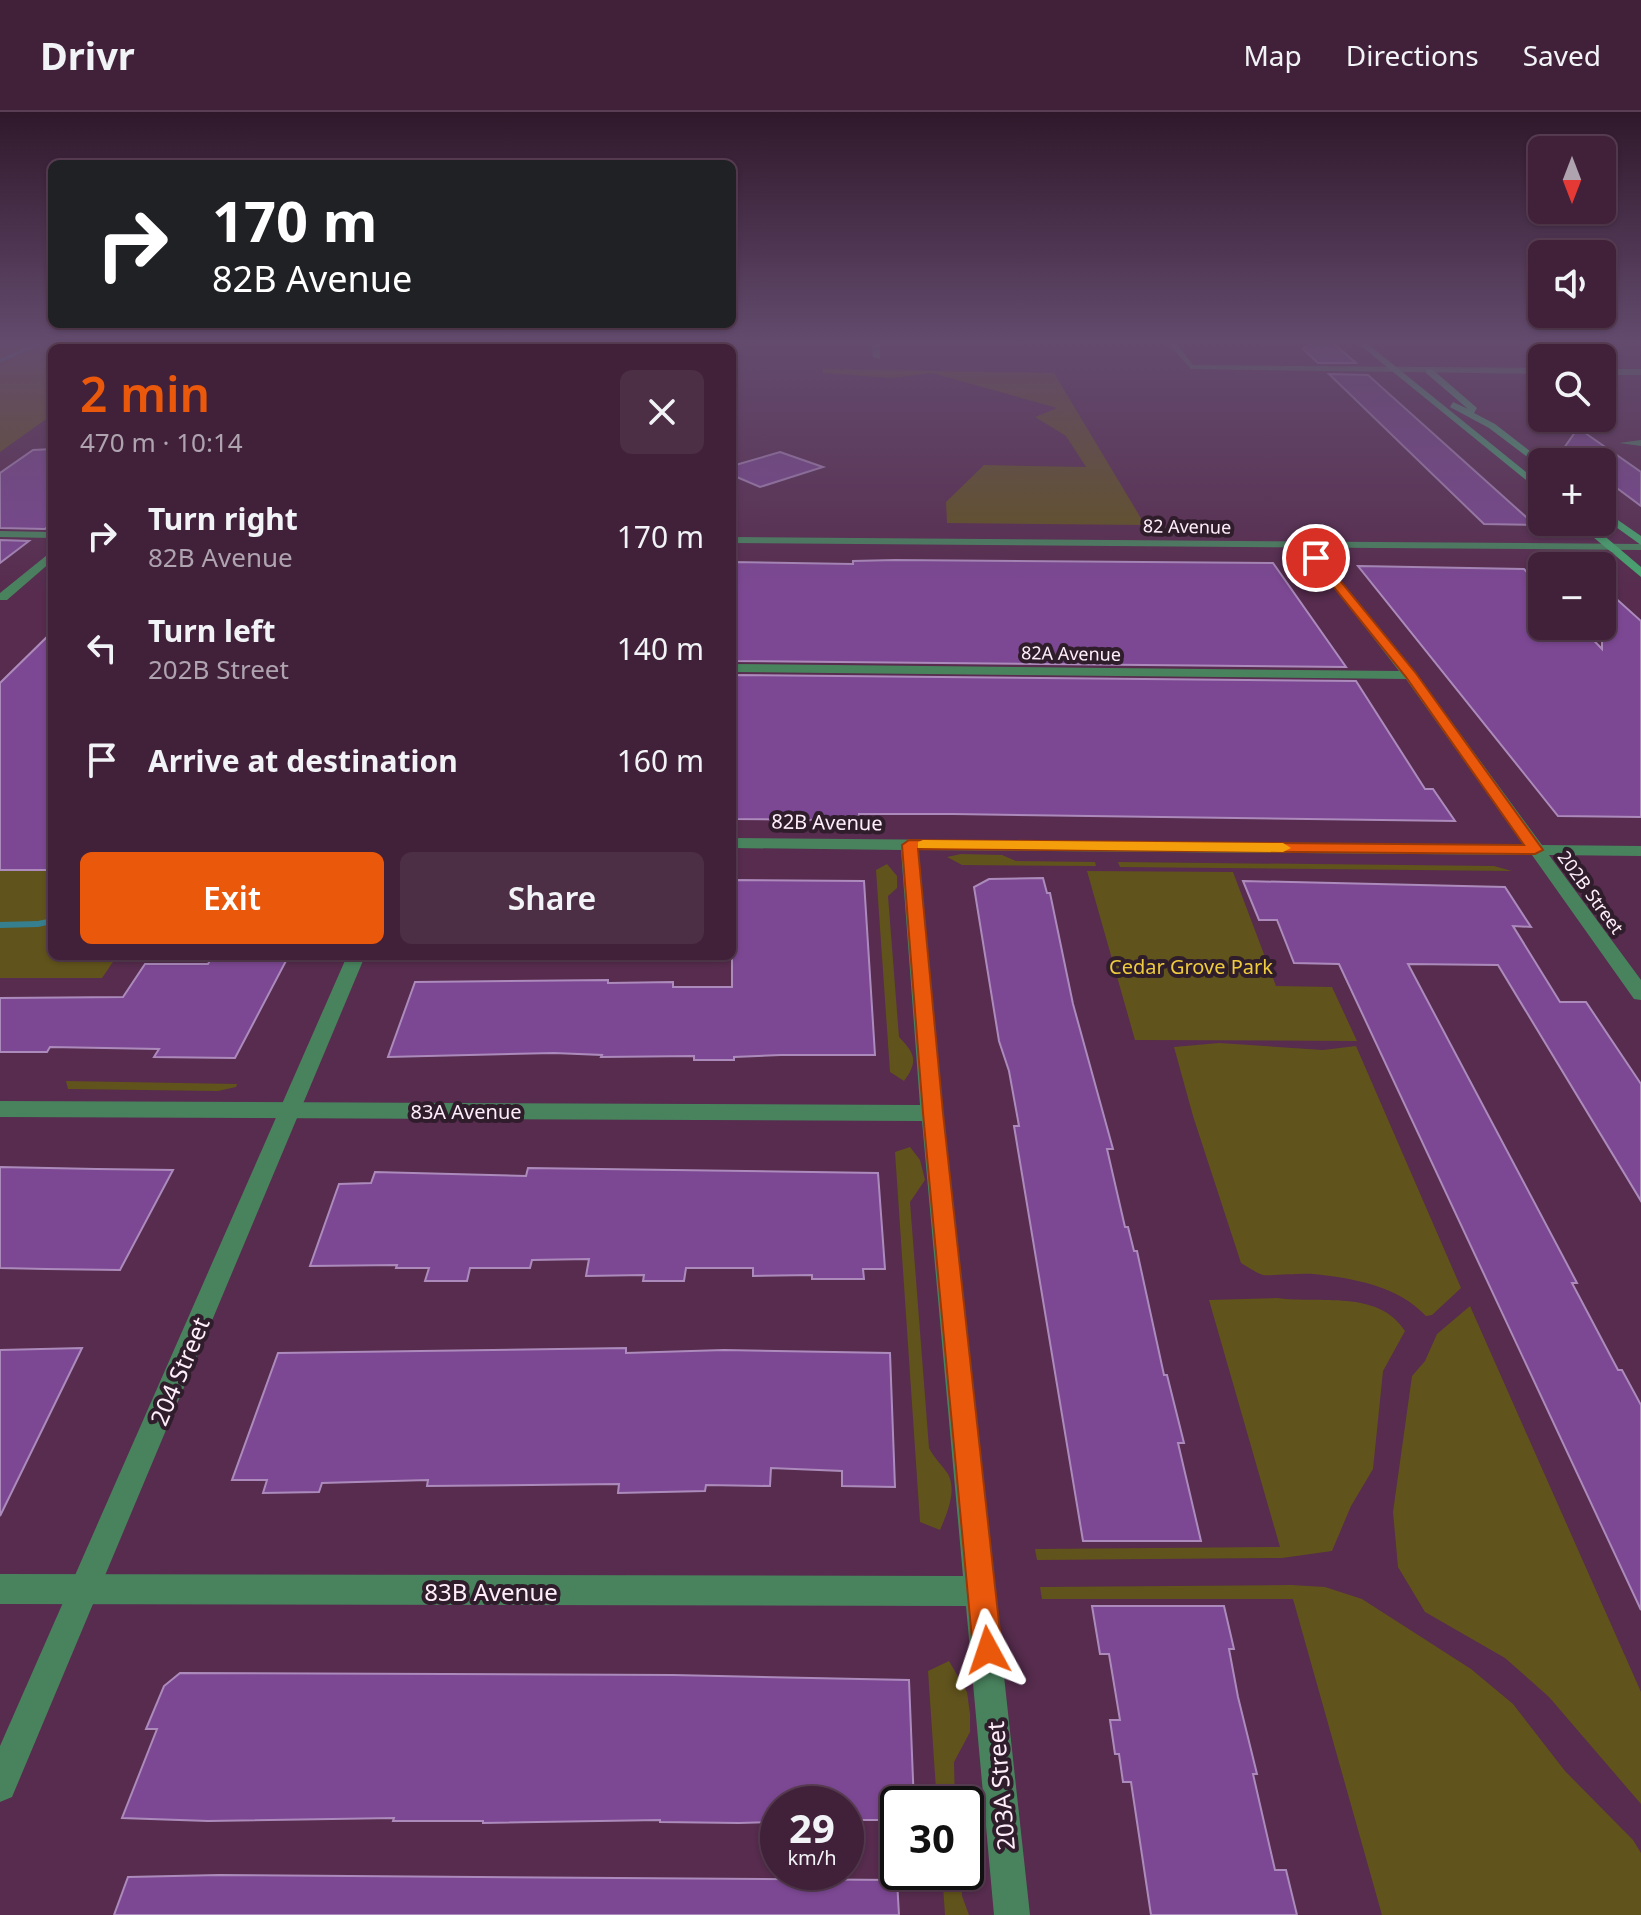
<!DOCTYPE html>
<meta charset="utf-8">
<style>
:root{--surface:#41213a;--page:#4c2e45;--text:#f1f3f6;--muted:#aea3af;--line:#5a3e54;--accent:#ea580c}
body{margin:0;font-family:"Noto Sans",sans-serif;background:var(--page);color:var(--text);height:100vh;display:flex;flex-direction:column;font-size:30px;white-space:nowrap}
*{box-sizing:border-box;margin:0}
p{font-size:26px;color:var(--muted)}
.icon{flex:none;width:44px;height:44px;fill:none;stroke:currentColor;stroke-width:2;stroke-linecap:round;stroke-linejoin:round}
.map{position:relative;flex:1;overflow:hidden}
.panel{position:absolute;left:48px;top:232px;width:688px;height:616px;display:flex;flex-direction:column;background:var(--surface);border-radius:12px;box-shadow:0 2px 6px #0004,0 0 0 2px var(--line)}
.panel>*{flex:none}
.hud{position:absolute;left:48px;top:48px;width:688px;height:168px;border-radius:12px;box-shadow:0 2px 6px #0004,0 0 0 2px var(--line);background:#202124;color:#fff;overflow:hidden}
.needle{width:52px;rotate:180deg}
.fabs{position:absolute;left:1528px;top:24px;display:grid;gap:16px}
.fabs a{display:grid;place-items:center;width:88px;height:88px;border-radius:12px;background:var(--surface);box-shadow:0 2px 6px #0004,0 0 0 2px var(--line);font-size:40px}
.speed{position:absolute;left:760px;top:1674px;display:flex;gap:16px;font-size:40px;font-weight:700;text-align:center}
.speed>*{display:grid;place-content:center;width:104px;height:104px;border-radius:50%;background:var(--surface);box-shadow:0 2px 6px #0004,0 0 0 2px var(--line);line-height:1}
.speed small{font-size:20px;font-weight:400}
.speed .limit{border:4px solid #111;border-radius:12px;background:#fff;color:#111}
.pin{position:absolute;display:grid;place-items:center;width:68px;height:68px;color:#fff;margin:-34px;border:4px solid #fff;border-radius:50%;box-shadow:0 2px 8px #0007}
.me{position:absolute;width:88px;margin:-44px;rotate:355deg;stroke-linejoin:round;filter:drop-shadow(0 0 6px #0008)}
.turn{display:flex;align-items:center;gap:28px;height:168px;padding:0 32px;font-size:36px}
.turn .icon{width:104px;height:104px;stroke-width:2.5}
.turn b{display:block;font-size:56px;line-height:68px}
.round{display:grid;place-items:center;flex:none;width:84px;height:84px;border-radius:12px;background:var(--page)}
.summary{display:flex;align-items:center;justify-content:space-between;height:136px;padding:0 32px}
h1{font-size:48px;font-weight:600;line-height:60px;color:var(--accent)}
.button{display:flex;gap:16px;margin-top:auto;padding:16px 32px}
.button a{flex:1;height:92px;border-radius:12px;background:var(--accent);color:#fff;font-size:32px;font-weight:600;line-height:92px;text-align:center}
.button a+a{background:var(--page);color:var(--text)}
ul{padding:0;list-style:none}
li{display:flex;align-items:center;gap:24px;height:112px;padding:0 32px}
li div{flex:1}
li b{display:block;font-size:30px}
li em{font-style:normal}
header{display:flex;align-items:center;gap:48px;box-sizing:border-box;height:112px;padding:0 40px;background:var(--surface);border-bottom:2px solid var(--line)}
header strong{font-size:38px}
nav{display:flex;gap:44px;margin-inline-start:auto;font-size:28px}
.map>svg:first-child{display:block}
.green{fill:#61531c}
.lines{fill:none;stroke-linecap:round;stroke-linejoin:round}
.stream{fill:#367f8f;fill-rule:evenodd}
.building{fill:#7c4893;stroke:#ac8bbc;stroke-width:2}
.minor{fill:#49835e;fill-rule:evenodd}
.tertiary{fill:#49835e;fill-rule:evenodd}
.secondary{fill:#46a96f;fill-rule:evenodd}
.route{fill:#ea580c;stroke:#983908;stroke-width:2}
.slow{fill:#f59e0b}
.labels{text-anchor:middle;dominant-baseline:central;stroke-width:8;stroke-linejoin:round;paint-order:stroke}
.far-street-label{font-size:18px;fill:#feeefa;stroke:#301d2c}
.street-label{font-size:20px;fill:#feeefa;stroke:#301d2c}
.park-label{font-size:20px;fill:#eecc3d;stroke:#301d2c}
.near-street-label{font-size:24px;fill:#feeefa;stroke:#301d2c}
</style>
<header>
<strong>Drivr</strong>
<nav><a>Map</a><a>Directions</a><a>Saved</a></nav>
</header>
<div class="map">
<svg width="1641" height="1803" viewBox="0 0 1641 1803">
<rect width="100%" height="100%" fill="#572c4e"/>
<g class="green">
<polygon points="0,229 173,229 163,236 52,236 52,303 0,340"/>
<polygon points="823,257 1054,261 1145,413 947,411 946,390 984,353 1086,355 1066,324 1035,305 1057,296 932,261 891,266 823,261"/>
<polygon points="961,742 1002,743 1016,749 1095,750 1096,754 962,753 947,745"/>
<polygon points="1118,750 1494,754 1512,759 1120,755"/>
<path d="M887 752 897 764V776L888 784 899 925C913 940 920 948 904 969L890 960 876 758Z"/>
<polygon points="0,759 52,759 52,844 117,844 102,866 0,866"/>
<polygon points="1087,759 1233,760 1276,874 1332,875 1357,929 1135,928"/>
<path d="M1219 931 1323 938 1356 934 1461 1176 1432 1203 1426 1204C1398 1174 1353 1166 1313 1162 1301 1161 1270 1164 1263 1163 1256 1161 1248 1155 1241 1151L1193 1004 1174 935Z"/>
<polygon points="66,969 237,972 236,975 218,979 68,977"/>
<path d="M910 1035 920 1048 925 1068 910 1090 929 1336C934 1346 942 1353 948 1362 957 1379 947 1402 940 1418L920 1410 895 1040Z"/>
<path d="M1277 1186C1320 1192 1378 1177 1405 1219L1383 1259 1373 1357 1351 1394 1332 1439 1282 1446 1037 1448 1035 1437 1280 1435 1209 1188Z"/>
<polygon points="1470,1194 1641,1580 1641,1692 1549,1585 1505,1546 1425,1500 1398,1455 1393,1400 1412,1264 1425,1249 1437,1222"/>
<polygon points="1291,1473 1325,1475 1362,1487 1471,1557 1513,1592 1565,1659 1633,1728 1641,1741 1641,1803 1382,1803 1293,1487 1042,1487 1040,1475"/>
<polygon points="949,1549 967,1580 970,1602 970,1620 954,1650 955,1692 937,1692 928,1559"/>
<polygon points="942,1760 960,1760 962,1784 969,1803 945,1803"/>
</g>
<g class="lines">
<g class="stream">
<polygon points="44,229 50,229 0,250 0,247"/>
<polygon points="52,806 52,812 38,815 0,816 0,810 38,809"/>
</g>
</g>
<g class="building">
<polygon points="1311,229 1331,229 1356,251 1318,251 1303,237"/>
<polygon points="1329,262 1368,263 1535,413 1484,412"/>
<polygon points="1578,316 1641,360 1641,394 1602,365 1602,350 1583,350 1564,336"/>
<polygon points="52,337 52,411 45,417 0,416 0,361 33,338"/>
<polygon points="780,340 823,355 760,375 732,363 732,354"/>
<polygon points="0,428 29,429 0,451"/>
<polygon points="895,448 1273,451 1346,555 732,549 732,450 853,452 853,449"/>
<polygon points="1358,454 1524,457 1542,476 1542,514 1580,514 1602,537 1602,474 1641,509 1641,705 1558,704"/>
<polygon points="52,520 52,758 0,758 0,571"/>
<polygon points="732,563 1356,569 1425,677 1433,677 1455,709 953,702 859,702 859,706 818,708 732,707"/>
<polygon points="1043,766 1047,781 1050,781 1073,892 1113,1037 1107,1037 1125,1115 1128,1115 1134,1139 1137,1139 1164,1263 1167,1263 1184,1331 1178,1331 1201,1429 1083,1429 1014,1014 1019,1014 1009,959 999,929 974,775 989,767"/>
<polygon points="732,768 864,769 875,943 781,943 734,945 734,948 694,948 694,944 601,945 602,943 554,941 388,945 415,870 608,868 608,871 673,870 673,875 732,875"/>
<polygon points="1243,769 1505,775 1531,815 1513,814 1560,890 1586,890 1641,972 1641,1089 1498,853 1408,852 1577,1171 1572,1171 1618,1258 1622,1258 1641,1293 1641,1498 1339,852 1294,851 1277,808 1259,808"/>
<polygon points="212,845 287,847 235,946 154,945 159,937 50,935 47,940 0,940 0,886 123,885 145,852 208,852"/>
<polygon points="0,1055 97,1057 173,1058 120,1158 46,1157 0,1156"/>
<polygon points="528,1056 878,1061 885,1157 863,1157 864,1167 812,1167 812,1163 753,1164 753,1156 686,1156 684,1169 643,1169 644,1163 586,1164 589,1147 532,1148 530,1156 470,1156 467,1169 425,1169 429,1156 396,1156 397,1153 310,1154 339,1072 371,1071 375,1060 526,1064"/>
<polygon points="82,1236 0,1404 0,1238"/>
<polygon points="626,1236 626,1241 724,1238 890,1241 895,1375 842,1374 842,1359 771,1356 770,1374 706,1373 705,1379 618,1381 619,1372 427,1374 428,1368 322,1371 319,1380 263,1381 267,1368 232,1368 278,1241"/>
<polygon points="1092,1494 1224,1494 1234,1537 1229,1537 1238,1585 1257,1662 1253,1662 1275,1758 1286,1758 1297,1803 1151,1803 1131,1670 1123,1670 1119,1642 1115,1642 1110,1608 1120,1608 1109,1542 1100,1542"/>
<polygon points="180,1561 673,1563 909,1568 914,1692 898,1692 898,1708 846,1708 846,1692 778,1692 778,1710 739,1711 660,1710 660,1708 483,1711 483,1709 393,1709 394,1706 208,1709 122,1706 157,1617 146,1617 164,1574"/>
<polygon points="219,1763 897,1768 899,1803 114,1803 128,1765"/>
</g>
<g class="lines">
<g class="minor">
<polygon points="872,229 880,229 880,247 873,245"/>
<polygon points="1166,229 1174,229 1193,253 1542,256 1542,262 1191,257"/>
<rect x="1602" y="257" width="39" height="6"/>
<polygon points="1641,328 1641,334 1619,331"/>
<polygon points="1307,430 1311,431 1357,492 1415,560 1542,733 1641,734 1641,744 1549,743 1641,868 1641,888 1634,887 1532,743 918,738 943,1003 1030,1803 994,1803 966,1494 0,1492 0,1462 963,1464 922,1009 0,1005 0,989 920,993 901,738 732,736 732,726 1524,733 1406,567 732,560 732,552 1399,559 1303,435 1301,433"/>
<polygon points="52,439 52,449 7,488 0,488 0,481"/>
</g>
<g class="tertiary">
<polygon points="620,229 628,229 624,236 616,236"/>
<polygon points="0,419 52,420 52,426 0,425"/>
<polygon points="732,425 1641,432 1641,438 732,431"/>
<polygon points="347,844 365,844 12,1685 0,1690 0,1634"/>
</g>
<g class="secondary">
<polygon points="1355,229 1364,229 1542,373 1542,381"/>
<polygon points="1426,257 1432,257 1477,296 1474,301 1495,312 1544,350 1542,356 1489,316 1450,295 1453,290 1468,297 1426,261"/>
<polygon points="1602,397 1641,424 1641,433 1602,405"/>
<polygon points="1575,410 1588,410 1641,455 1641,465"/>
</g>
</g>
<linearGradient id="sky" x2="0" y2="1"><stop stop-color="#30182b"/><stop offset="0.48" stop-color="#634b6e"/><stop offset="1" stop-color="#634b6e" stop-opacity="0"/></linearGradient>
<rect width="1641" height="481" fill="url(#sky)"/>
<polygon class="route" points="1312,444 1320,444 1415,560 1543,738 1535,742 918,737 943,1001 1002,1538 998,1548 988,1552 978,1548 973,1538 923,1001 902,733 909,728 1524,733 1406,565 1312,448"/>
<polygon class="slow" points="923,728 1283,731 1291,736 1283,740 918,736 918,730"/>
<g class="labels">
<g class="far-street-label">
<text transform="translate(1187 414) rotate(1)">82 Avenue</text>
<text transform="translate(1071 541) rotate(1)">82A Avenue</text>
<text transform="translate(1591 780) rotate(54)">202B Street</text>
</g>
<g class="street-label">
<text transform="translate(827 710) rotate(1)">82B Avenue</text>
<text x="466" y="999">83A Avenue</text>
</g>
<g class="park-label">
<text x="1191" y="854">Cedar Grove Park</text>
</g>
<g class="near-street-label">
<text transform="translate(179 1259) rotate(-67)">204 Street</text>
<text x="491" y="1479">83B Avenue</text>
<text transform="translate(1000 1674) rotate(-95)">203A Street</text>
</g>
</g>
</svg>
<div class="fabs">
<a><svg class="needle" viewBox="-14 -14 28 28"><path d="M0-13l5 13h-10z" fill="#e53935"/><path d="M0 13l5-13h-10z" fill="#aea3af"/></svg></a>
<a><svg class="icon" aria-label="sound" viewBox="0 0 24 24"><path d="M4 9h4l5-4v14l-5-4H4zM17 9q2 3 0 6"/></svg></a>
<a><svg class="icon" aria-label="search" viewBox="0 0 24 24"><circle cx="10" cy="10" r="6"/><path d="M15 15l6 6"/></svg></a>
<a>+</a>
<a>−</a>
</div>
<div class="speed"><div>29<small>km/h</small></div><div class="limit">30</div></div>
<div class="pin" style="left:1316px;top:446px;background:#d93025"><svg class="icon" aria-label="arrive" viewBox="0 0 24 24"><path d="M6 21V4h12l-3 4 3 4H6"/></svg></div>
<svg class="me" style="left:988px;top:1538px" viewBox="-20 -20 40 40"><path d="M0-17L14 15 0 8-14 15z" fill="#ea580c" stroke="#fff" stroke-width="4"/></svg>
<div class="hud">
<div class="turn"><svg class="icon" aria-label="right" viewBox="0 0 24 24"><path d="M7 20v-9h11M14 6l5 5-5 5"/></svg><div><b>170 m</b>82B Avenue</div></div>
</div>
<section class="panel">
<div class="summary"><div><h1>2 min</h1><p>470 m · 10:14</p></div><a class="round"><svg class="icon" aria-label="close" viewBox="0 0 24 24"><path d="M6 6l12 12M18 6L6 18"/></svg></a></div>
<ul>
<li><svg class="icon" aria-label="right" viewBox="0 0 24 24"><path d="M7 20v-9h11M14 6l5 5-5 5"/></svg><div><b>Turn right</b><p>82B Avenue</p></div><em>170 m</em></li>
<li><svg class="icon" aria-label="left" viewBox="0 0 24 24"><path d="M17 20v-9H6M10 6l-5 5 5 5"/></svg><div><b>Turn left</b><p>202B Street</p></div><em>140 m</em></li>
<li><svg class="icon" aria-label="arrive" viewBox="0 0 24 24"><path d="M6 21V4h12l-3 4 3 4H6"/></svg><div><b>Arrive at destination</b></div><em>160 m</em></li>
</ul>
<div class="button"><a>Exit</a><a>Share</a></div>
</section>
</div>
